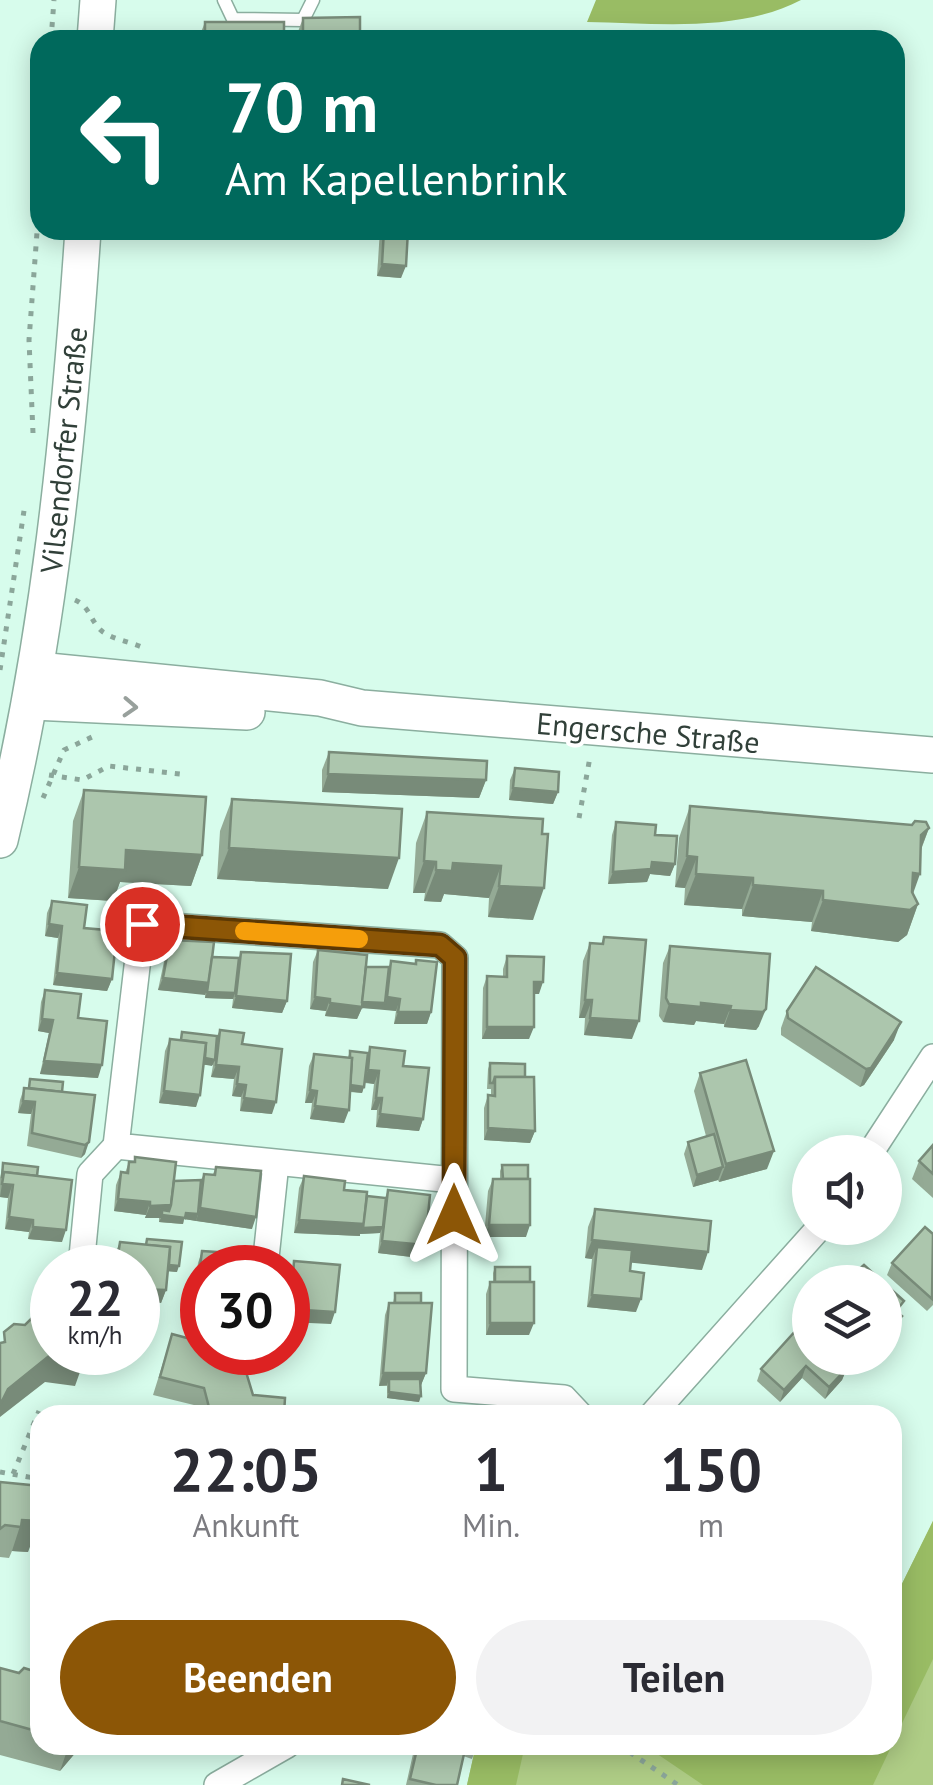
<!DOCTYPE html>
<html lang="de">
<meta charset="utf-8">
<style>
:root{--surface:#fff;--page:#f2f2f3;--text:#2b2b33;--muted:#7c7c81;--accent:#8c5606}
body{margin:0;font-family:"PT Sans",sans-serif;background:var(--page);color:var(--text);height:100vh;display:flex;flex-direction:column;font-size:38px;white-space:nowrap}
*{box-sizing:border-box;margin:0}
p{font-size:32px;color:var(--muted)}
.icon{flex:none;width:55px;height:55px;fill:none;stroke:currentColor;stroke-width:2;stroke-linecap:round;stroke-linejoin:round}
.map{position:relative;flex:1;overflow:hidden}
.panel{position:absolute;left:30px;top:1405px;width:872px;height:350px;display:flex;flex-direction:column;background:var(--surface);border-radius:30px;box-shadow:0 5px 25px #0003}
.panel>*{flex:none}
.hud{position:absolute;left:30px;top:30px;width:875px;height:210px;border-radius:30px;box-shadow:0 5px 25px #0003;background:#00695c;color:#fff;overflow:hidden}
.tools{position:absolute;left:792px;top:1135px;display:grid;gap:20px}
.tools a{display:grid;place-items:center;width:110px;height:110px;border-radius:50%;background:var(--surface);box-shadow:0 5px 25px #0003;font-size:50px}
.speed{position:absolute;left:30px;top:1245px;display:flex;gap:20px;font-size:50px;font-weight:700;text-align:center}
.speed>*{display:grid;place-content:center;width:130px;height:130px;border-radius:50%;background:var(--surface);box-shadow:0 5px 25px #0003;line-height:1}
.speed small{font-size:25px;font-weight:400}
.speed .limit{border:15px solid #d22;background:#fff;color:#111}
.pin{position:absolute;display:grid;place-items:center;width:85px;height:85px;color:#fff;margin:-42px;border:5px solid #fff;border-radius:50%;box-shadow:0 2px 10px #0007}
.me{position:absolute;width:110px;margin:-55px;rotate:0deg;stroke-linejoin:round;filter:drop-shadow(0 0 8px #0008)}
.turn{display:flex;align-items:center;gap:35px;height:210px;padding:0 30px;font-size:45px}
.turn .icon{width:130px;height:130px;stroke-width:2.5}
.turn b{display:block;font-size:70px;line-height:85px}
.eta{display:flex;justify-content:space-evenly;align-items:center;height:170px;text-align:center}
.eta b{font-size:60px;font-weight:700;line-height:70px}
.primary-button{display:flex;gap:20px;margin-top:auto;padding:20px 30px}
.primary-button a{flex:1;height:115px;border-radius:60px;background:var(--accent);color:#fff;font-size:40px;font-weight:700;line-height:115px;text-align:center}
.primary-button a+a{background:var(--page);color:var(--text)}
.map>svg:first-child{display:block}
.green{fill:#afcd86}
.forest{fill:#99bc64}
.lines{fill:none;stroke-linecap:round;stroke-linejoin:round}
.lane-casing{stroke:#8bae9f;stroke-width:15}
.street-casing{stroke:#8bae9f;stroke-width:28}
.secondary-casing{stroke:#8bae9f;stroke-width:38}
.path{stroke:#8ba69a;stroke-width:5;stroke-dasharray:5 8;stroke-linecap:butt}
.lane{stroke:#fff;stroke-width:12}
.street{stroke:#fff;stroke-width:25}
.secondary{stroke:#fff;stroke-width:35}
.wall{fill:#94aa95}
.shaded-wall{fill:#788b79}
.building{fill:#acc6ad;stroke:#788b79;stroke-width:2.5}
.oneway{stroke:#98a09c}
.route-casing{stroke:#5b3804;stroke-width:25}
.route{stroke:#8c5606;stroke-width:18}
.slow{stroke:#f59e0b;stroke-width:18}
.labels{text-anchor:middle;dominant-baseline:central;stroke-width:8;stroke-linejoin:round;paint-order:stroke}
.street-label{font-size:30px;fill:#314039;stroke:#fff}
</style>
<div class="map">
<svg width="933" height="1785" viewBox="0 0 933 1785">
<rect width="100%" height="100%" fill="#d7fcec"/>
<polygon class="green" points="933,1521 933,1785 467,1785 476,1745 892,1745 893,1602"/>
<g class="forest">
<path d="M596 0H801C738 33 656 23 587 22Z"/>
<polygon points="933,1521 933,1659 892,1744 893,1602"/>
<polygon points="476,1745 525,1745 516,1785 467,1785"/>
<polygon points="644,1745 892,1745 873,1785 703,1785"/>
</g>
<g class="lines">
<defs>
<polyline id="lane" points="224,0 233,19 303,20 313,0"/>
<g id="street">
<polyline points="871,1152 933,1057"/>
<polyline points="453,1180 116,1146 142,924 440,945 455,958 454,1389 564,1398 580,1415"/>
<polyline points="81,1267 90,1174 116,1146"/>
<polyline points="265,1267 276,1163"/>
<polyline points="652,1415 819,1228"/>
<polyline points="217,1785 287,1745"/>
</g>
<g id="secondary">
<polyline points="95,40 98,0"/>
<polyline points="38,670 320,698 362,708 933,755"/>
<polyline points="33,702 247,712"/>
<path d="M0 840C49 638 69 437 83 230"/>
</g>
</defs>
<use href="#lane" class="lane-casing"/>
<use href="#street" class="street-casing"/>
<use href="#secondary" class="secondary-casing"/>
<g class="path">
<polyline points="51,40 54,0"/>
<polyline points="33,433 29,340 40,192"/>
<path d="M75 600C91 607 90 622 103 632 115 640 131 642 144 648"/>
<polyline points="0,670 25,504"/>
<polyline points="49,775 82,780 109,766 180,774"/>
<polyline points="43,798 64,750 92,737"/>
<polyline points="579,818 590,757"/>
<polyline points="0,1472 40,1479"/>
<polyline points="13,1474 39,1411"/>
<polyline points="619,1745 678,1785"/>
</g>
<use href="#lane" class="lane"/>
<use href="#street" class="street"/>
<use href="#secondary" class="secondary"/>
</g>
<g class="wall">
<polygon points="303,18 360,40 295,40"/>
<polygon points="205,22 284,40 198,40"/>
<polygon points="380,230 408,230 401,278 377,276"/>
<polygon points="329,752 486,780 479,798 322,792 322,770"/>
<polygon points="515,768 558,792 553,804 509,800 510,780"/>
<polygon points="84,790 202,855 191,886 120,882 113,901 68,898 73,821"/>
<polygon points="232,799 388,889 217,879 220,831"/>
<polygon points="690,806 929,828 921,850 913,894 918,904 907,935 898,942 811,931 812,922 742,916 742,909 684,905 685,888 675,887 679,838"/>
<polygon points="427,812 543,819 533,920 488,917 489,898 444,894 441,902 424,901 425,893 413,893 416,843"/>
<polygon points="616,822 655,835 675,864 670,876 650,874 647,882 608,884 612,835"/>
<polygon points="52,901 112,979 107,991 53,985 58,938 45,936 47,913"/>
<polygon points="604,937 632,1039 584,1035 585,1018 579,1018 583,961 590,943 601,944"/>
<polygon points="170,940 212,957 239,958 241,952 287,1001 282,1013 232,1008 233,999 205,998 205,994 158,990 166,952"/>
<polygon points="670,946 759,1026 756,1030 724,1027 724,1024 696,1021 694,1025 663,1022 659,1016 663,963"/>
<polygon points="318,950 366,967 389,967 391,961 415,964 416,960 431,1012 427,1024 394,1024 396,1011 383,1009 362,1008 357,1019 325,1016 326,1011 310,1009 313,962"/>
<polygon points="507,956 539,994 534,994 529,1039 482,1039 483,988 487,976 503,977 503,969"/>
<polygon points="45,990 98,1078 40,1074 49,1033 38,1031 41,1002"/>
<polygon points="787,1011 894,1040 864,1085 860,1087 781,1035 781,1028"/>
<polygon points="220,1030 242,1044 272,1114 240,1111 241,1097 232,1096 234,1079 211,1077 213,1065 204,1065 196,1107 159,1103 165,1051 170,1039 180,1040 182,1032 217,1036"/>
<polygon points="370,1047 403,1066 423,1119 419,1131 376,1127 377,1110 371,1110 374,1084 365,1083 362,1093 350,1092 344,1123 310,1119 312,1103 305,1103 309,1066 314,1054 348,1057 350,1051 368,1053"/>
<polygon points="490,1063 525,1077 535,1131 530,1143 484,1140 484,1108 488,1095 491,1096 491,1089 487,1089 488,1069"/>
<polygon points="700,1073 767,1169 719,1182 718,1180 693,1187 684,1154 688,1142 706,1136 694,1091"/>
<polygon points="30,1079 62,1092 95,1095 85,1154 81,1158 27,1146 31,1114 18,1113 20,1100 24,1088 28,1088"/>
<polygon points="933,1145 933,1198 912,1179 919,1161"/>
<polygon points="135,1157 174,1181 201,1180 204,1174 213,1174 216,1167 252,1229 184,1219 183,1224 159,1222 159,1218 145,1218 146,1215 114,1211 116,1185 121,1172 125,1173 129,1162 134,1162"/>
<polygon points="3,1163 37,1176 62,1242 28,1239 29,1232 5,1229 8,1198 0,1197 0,1178"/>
<polygon points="502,1165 526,1237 484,1237 488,1191 493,1179 500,1179 500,1171"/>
<polygon points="304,1176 367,1196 385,1198 388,1190 425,1245 420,1258 378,1253 380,1233 360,1234 360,1236 294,1233 299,1188"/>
<polygon points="595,1209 702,1270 631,1262 630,1271 636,1312 587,1307 592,1259 585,1258 588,1227"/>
<polygon points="933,1234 933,1305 927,1311 887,1275 892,1263"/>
<polygon points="147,1239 177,1272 168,1271 166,1290 161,1303 138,1268 113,1268 115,1254 120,1242 145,1245"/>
<polygon points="202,1251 230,1258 246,1266 202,1268 202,1296 194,1295 198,1263"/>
<polygon points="495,1267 529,1335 486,1335 486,1294 490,1282 493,1282 493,1273"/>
<polygon points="395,1293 426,1373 421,1385 419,1402 387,1398 387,1386 379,1386 385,1315 389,1303 393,1303"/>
<polygon points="799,1327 847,1368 842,1380 825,1399 802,1378 780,1402 757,1381 761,1369"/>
<polygon points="172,1334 253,1395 284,1415 200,1415 198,1406 153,1395"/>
<polygon points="0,1482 40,1486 28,1552 12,1551 9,1558 0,1557"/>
<polygon points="0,1668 19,1673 40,1673 40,1745 82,1745 60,1771 0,1755"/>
<polygon points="415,1745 477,1745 472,1759 463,1756 457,1785 406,1785"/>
</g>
<g class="shaded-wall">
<polygon points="382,264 406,266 401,278 377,276"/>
<polygon points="328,774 486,780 479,798 322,792"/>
<polygon points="513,788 558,792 553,804 509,800"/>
<polygon points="929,828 917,859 921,835"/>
<polygon points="229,848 399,858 388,889 217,879"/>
<polygon points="126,850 202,855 191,886 120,882 113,901 68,898 79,867"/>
<polygon points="687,856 697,857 685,888 675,887"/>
<polygon points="424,861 436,862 425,893 413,893"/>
<polygon points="652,862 675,864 670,876 650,874 647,882 608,884 613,872"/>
<polygon points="453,863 501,866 489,898 444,894 441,902 424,901 436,870"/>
<polygon points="913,873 920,874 909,905"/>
<polygon points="696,874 753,878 742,909 684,905"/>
<polygon points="753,885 823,891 812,922 742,916"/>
<polygon points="499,886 544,888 533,920 488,917"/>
<polygon points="823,900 918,904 907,935 898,942 811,931"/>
<polygon points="49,924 62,926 58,938 45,936"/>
<polygon points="57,973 112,979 107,991 53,985"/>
<polygon points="163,978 209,983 205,995 158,990"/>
<polygon points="534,982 543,982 539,994 530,994"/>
<polygon points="207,992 235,993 233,999 205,998"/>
<polygon points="236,996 287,1001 282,1013 232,1008"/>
<polygon points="315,997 330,999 326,1011 310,1009"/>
<polygon points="387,997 400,999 396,1011 362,1008 357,1019 325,1016 330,1003 361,1002 385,1003"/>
<polygon points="585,1000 592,1000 585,1018 579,1018"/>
<polygon points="701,1003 731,1006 724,1024 696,1021 694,1025 663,1022 669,1004"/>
<polygon points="766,1009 759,1026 756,1030 724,1027 730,1010"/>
<polygon points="398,1012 431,1012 427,1024 394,1024"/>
<polygon points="590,1018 639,1021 632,1039 584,1035"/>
<polygon points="42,1019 53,1020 49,1033 38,1031"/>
<polygon points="901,1022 894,1040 864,1085 860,1087 866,1069"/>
<polygon points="487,1027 534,1027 529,1039 482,1039"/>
<polygon points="203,1058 215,1060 212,1066 201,1064"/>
<polygon points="44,1061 102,1065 98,1078 40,1074"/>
<polygon points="216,1065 239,1067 234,1079 211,1077"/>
<polygon points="368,1070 379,1071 374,1084 363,1082"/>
<polygon points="237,1084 246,1085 241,1097 232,1096"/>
<polygon points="348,1085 364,1087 362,1093 346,1091"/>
<polygon points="310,1090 317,1091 312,1103 305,1103"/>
<polygon points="164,1091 200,1095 196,1107 159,1103"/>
<polygon points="244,1098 276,1102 272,1114 240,1111"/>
<polygon points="376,1098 382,1098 377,1110 371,1110"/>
<polygon points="23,1101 35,1102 31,1114 18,1113"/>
<polygon points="315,1106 349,1110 344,1123 310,1119"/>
<polygon points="380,1114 423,1119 419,1131 376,1127"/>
<polygon points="488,1128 535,1131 530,1143 484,1140"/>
<polygon points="89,1142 85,1154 81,1158 85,1145"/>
<polygon points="774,1151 767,1169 719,1182 726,1164"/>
<polygon points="723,1167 718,1180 693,1187 697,1175"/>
<polygon points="2,1184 12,1186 8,1198 0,1197"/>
<polygon points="118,1199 150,1202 146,1215 114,1211"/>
<polygon points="171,1205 186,1213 198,1214 196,1221 184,1219 183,1224 159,1222 161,1218 145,1218 150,1206"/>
<polygon points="200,1208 256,1217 252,1229 196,1221"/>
<polygon points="9,1217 33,1220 29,1232 5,1229"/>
<polygon points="299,1220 364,1224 383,1227 380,1233 360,1234 360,1236 294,1233"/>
<polygon points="489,1225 530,1225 526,1237 484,1237"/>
<polygon points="33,1227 66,1230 62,1242 28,1239"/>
<polygon points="592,1240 708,1252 702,1270 596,1259 597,1247 592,1259 585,1258"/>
<polygon points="382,1241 425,1245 420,1258 378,1253"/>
<polygon points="167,1265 179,1266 177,1272 165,1271"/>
<polygon points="198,1283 202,1284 202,1296 194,1295"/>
<polygon points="138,1289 166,1290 161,1303 138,1301"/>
<polygon points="592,1295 641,1299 636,1312 587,1307"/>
<polygon points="288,1309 335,1312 331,1324 288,1322"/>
<polygon points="902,1316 896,1334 885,1345 885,1334"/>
<polygon points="490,1323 534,1323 529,1335 486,1335"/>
<polygon points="54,1352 86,1355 75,1386 45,1382 0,1417 0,1405 8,1389"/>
<polygon points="806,1366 802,1378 780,1402 784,1390"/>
<polygon points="847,1368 842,1380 825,1399 829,1387"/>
<polygon points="383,1373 426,1373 421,1385 389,1385 389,1379 387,1385 379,1386"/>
<polygon points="389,1392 421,1396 419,1402 387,1398"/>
<polygon points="22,1520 40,1521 28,1552 12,1551"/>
<polygon points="69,1745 82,1745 60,1771"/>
</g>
<g class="building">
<polygon points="360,17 360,40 303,40 303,18"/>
<rect x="205" y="22" width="79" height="18"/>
<polygon points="384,230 408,230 406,266 382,264"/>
<polygon points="329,752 487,761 486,780 328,774"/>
<polygon points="515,768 559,772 558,792 513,788"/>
<polygon points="84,790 206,797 202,855 126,850 125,870 79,867"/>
<polygon points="232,799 402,809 399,858 229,848"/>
<polygon points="690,806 912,825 915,821 926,822 929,828 921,835 920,874 913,873 912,892 918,904 910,910 823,900 823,891 753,885 753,878 696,874 697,857 687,856"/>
<polygon points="427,812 543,819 542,834 548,834 544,888 499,886 501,866 453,863 452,871 436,870 436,862 424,861"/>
<polygon points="616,822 656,825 655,835 677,836 675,864 652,862 651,869 613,872"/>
<polygon points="52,901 87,905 84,928 117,931 112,979 57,973 62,926 49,924"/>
<polygon points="604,937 646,940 639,1021 590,1018 592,1000 585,1000 590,943 603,944"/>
<polygon points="170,940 214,942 209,983 163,978"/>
<polygon points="670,946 770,954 766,1009 763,1012 730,1010 731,1006 701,1003 701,1007 669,1004 666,998"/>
<polygon points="318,950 367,955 362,1007 330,1003 330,999 315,997"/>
<polygon points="241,952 291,954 287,1001 236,996"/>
<polygon points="507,956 544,957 543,982 534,982 534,1027 487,1027 487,976 507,977"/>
<polygon points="212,957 239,958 235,993 207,992"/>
<polygon points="416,960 437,962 431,1012 398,1012 400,999 387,997 391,961 416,964"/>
<polygon points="366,967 389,967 385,1003 362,1002"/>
<polygon points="816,967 901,1022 871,1068 866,1069 788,1018 787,1011"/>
<polygon points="45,990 81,994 78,1018 107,1021 102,1065 44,1061 53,1020 42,1019"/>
<polygon points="220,1030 244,1033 242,1044 282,1049 276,1102 244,1098 246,1085 237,1084 239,1067 216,1065"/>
<polygon points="182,1032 217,1036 215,1060 205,1058 206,1043 181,1040"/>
<polygon points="170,1039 206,1043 200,1095 164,1091"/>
<polygon points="370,1047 405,1051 403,1066 429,1068 423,1119 380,1114 382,1098 376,1098 379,1071 368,1070"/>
<polygon points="350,1051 368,1053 364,1087 350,1085 352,1058 350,1058"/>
<polygon points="314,1054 352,1058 349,1110 315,1106 317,1091 310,1090"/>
<polygon points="746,1060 774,1151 726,1164 700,1073"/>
<polygon points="490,1063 525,1064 525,1077 495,1077 493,1083 490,1083"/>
<polygon points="495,1077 534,1077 535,1131 488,1128 488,1095 495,1096"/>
<polygon points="30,1079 63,1082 62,1092 29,1088"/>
<polygon points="24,1088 95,1095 89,1142 85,1145 32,1133 35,1102 23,1101"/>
<polygon points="714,1134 723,1167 697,1175 688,1142"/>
<polygon points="933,1145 933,1174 919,1161"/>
<polygon points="135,1157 176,1162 171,1205 150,1206 150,1202 118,1199 121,1172 128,1173 129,1162 135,1162"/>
<polygon points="3,1163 38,1167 37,1176 4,1172 2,1178"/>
<polygon points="502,1165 528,1165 528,1179 503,1179"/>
<polygon points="216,1167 261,1171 256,1217 200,1208 204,1174 215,1175"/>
<polygon points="4,1172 72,1180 66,1230 33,1227 33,1220 9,1217 13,1185 2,1184"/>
<polygon points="304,1176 345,1181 344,1190 367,1192 364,1224 299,1220"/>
<polygon points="493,1179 530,1179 530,1225 489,1225"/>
<polygon points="201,1180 198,1214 186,1213 185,1218 162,1215 162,1210 169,1211 171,1205 174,1181"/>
<polygon points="388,1190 430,1195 425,1245 382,1241"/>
<polygon points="367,1196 386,1198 383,1227 363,1228"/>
<polygon points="595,1209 711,1221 708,1252 592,1240"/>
<polygon points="925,1227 933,1234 932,1299 892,1263"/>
<polygon points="147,1239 182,1242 179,1266 169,1265 170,1247 146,1245"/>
<polygon points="120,1242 170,1247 166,1290 138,1289 138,1268 116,1268"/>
<polygon points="597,1247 632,1250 630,1271 644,1273 641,1299 592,1295"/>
<polygon points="202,1251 231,1253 230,1258 246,1260 246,1266 262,1268 202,1268 202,1284 198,1283"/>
<polygon points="294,1261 340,1265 335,1312 288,1309 288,1275 293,1276"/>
<polygon points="864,1265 883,1282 844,1282"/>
<rect x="495" y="1267" width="35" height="15"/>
<rect x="490" y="1282" width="44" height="41"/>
<polygon points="885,1284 904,1301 896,1311 902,1316 885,1334"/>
<rect x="395" y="1293" width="26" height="10"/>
<polygon points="389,1303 432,1303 426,1373 383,1373"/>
<polygon points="45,1305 52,1306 52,1352 54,1352 8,1389 0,1405 0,1343 5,1342 4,1332 14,1324 25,1325"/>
<polygon points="799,1327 810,1337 810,1358 834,1358 847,1368 829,1387 806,1366 784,1390 761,1369"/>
<polygon points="172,1334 202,1342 202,1352 240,1352 253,1395 285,1398 284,1415 211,1415 204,1388 160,1377"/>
<polygon points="389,1379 420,1379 421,1396 389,1392"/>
<polygon points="0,1482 40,1486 40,1521 22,1520 21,1527 5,1525 0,1529"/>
<polygon points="0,1668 19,1673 24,1668 40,1673 40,1732 0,1721"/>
<polygon points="418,1745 466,1745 457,1785 436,1785 410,1779"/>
<polygon points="343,1779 370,1785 342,1785"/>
</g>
<defs><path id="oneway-chevron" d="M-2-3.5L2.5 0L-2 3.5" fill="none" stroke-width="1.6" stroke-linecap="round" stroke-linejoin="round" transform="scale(2.5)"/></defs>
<use class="oneway" href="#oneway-chevron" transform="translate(130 707) rotate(3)"/>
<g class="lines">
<defs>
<polyline id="route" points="142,924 440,945 455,958 454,1215"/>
</defs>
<use href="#route" class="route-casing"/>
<use href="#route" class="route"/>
<polyline class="slow" points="244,931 359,939"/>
</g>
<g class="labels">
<g class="street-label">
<text transform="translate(63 450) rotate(-84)">Vilsendorfer Straße</text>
<text transform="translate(648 732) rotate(5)">Engersche Straße</text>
</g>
</g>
</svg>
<div class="tools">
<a><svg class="icon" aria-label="sound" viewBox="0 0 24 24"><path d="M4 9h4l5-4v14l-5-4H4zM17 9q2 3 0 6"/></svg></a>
<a><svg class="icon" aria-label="layers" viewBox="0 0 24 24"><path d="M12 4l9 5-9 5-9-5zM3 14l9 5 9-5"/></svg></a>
</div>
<div class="speed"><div>22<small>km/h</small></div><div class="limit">30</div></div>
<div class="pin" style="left:142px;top:924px;background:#d93025"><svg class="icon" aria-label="arrive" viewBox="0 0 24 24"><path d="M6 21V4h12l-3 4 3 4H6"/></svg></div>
<svg class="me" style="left:454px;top:1215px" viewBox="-20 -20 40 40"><path d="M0-17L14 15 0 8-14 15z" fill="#8c5606" stroke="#fff" stroke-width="4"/></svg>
<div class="hud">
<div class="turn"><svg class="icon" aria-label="left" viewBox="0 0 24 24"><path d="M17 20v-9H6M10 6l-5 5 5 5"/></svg><div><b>70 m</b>Am Kapellenbrink</div></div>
</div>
<section class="panel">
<div class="eta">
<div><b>22:05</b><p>Ankunft</p></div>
<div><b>1</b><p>Min.</p></div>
<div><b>150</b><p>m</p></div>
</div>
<div class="primary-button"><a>Beenden</a><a>Teilen</a></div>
</section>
</div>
